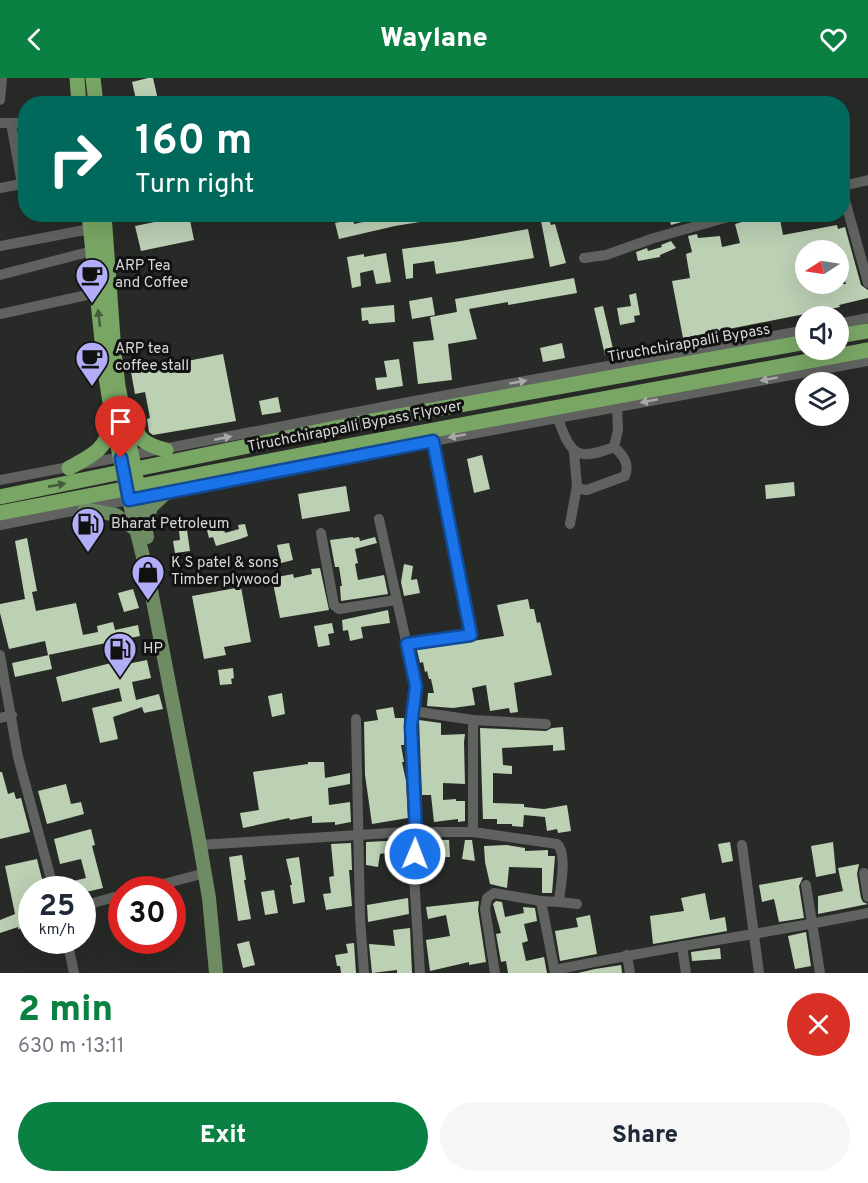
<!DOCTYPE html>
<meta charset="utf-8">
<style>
:root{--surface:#fff;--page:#f6f6f7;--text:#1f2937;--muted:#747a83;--accent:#0b8043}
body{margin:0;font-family:Overpass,sans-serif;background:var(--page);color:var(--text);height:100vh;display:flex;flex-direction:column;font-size:22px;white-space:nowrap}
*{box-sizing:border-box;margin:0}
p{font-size:20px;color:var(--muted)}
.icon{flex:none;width:33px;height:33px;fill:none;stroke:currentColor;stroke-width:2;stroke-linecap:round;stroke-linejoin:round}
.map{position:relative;height:895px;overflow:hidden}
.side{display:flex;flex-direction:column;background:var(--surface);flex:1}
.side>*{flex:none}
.guide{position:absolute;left:18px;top:18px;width:832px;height:126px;border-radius:24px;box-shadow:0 6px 24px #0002;background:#00695c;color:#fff;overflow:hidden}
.needle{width:39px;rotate:258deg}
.controls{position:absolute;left:795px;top:162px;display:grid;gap:12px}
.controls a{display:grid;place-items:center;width:54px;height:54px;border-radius:50%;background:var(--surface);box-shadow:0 6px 24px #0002;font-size:30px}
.speed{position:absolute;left:18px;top:798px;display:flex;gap:12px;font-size:30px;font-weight:700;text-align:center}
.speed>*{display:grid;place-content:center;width:78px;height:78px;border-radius:50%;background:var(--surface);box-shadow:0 6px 24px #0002;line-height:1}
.speed small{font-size:15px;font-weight:400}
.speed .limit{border:9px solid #d22;background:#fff;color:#111}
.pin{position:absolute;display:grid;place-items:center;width:51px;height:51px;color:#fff;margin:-62px -26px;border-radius:50% 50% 50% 0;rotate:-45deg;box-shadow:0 0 6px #0007}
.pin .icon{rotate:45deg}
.me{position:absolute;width:66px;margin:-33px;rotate:1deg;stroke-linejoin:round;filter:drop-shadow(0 0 4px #0008)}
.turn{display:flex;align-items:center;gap:21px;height:126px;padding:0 18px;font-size:27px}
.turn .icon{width:78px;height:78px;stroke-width:2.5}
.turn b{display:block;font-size:42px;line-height:51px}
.round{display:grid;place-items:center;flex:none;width:63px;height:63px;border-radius:32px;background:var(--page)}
.head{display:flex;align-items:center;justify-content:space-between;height:102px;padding:0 18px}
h1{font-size:36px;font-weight:800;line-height:45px;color:var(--accent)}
.action{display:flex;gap:12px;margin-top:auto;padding:12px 18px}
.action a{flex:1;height:69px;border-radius:36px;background:var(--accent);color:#fff;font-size:24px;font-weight:800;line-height:69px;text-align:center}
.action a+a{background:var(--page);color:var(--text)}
header{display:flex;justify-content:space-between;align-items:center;height:78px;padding:0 18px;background:var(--accent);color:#fff;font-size:27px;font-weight:800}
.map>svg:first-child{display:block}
.building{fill:#bcd0b4;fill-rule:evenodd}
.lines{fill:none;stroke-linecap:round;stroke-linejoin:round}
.minor{stroke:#60625f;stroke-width:10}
.major{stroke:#6f8b63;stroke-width:14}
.highway{stroke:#79a665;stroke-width:15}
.oneway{fill:#455c3b}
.oneway2{fill:#a8a9a7}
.route-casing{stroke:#114b97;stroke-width:15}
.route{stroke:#1a73e8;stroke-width:10}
.labels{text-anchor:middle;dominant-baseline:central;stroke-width:6;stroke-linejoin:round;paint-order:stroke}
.poi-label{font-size:15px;fill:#d8d9d7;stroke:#111211;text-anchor:start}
.street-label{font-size:15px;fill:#d8d9d7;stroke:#111211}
</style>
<header><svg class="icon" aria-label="back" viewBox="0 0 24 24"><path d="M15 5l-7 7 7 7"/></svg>Waylane<svg class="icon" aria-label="heart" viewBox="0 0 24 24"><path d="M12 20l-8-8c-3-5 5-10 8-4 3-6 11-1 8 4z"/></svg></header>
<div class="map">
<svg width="868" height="895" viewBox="0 0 868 895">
<rect width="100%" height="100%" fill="#282a27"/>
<g class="building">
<polygon points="148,0 153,0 159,26 137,26 132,4"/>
<polygon points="365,136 445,136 445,140 395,148 339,161 335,145 353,141 354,146 367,143"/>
<polygon points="668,136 710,136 671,147"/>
<path d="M771 136H779L783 157 837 147 838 151 845 149 861 207 868 212V220L839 227 840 229 683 260 672 203 690 200 686 176 692 174 688 158 697 156 698 160 720 158 722 169 740 165 735 146ZM806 172H838V180L846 206H806Z"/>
<polygon points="189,137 194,162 141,173 135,148"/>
<polygon points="549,141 551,147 555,146 566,185 550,189 541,143"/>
<polygon points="528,151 534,180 436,196 434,183 413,186 413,200 406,201 402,171 461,163"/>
<polygon points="671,163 676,170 660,177 660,179 638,183 636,174 647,170 648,173 662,169 661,167"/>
<polygon points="386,175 391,204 376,206 373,192 360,195 361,208 352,210 347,179 364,176 364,179"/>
<polygon points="574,200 577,215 508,227 508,224 469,231 477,261 448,266 452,302 418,306 413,264 434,262 430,239 457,234 455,221"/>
<polygon points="636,215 640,237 634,238 635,244 620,247 617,230 631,228 629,217"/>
<polygon points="432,219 435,237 412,241 409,223"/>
<polygon points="394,227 395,244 369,246 368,242 362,243 361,230"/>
<polygon points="603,228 614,275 605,277 594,230"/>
<polygon points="562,265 565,280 543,284 540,270"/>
<polygon points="223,276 236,343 153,357 149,354 147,341 150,340 145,314 135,316 131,294"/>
<polygon points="399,281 403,308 377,312 375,300 387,299 384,283"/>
<polygon points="278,319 281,334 262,337 259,323"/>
<polygon points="482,377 490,411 474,415 467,381"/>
<polygon points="794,404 795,418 766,421 765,407"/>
<polygon points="346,408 350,433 302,441 298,416"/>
<polygon points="245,446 248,458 240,461 216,468 213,459 209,460 207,452 223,448 225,455 239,451 238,447"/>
<polygon points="187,452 190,473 175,475 173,463 180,462 179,453"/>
<polygon points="353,459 353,460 359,459 360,463 375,459 377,465 355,471 358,485 355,486 358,502 384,497 388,516 341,523 340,508 342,508 339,489 335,489 330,462"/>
<polygon points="27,460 37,513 32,514 36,533 76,525 83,557 98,554 97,548 113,544 115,552 138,547 140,558 48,577 45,563 9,571 0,535 0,526 25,521 15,463"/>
<polygon points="289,465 293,482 281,485 277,467"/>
<polygon points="404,486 413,488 411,502 417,501 420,515 404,518 401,504"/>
<polygon points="320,490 329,532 280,540 272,500 293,496 294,500 312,496 311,491"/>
<polygon points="241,509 251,564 224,569 226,577 204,581 192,518"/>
<polygon points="133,511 139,530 124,534 118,515"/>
<polygon points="528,521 530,531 534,531 537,545 540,544 552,597 514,605 518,634 510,635 509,630 490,633 486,607 472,610 475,627 453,630 427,628 428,615 434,615 431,601 429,601 427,593 425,594 423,584 420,585 417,572 504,558 497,527"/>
<polygon points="388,532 390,545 361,549 363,560 350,563 348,552 343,553 342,542"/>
<polygon points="332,545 334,555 328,556 330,567 318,569 314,548"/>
<polygon points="49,577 52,591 15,599 12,585"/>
<polygon points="147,582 151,600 132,604 136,622 159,616 163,631 144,635 142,629 113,639 118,661 100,665 92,630 122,623 119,610 62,624 56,599 111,585 112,589"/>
<polygon points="233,590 234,600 231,601 232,606 220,607 218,592"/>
<polygon points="282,615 285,636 272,639 268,618"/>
<polygon points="393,629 395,640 404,640 404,667 401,667 404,684 402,684 406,703 408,740 372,746 365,697 364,644 378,642 376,632"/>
<polygon points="419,642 441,645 441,657 465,656 464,664 465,706 443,705 443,722 456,721 456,723 465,723 465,743 458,744 458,741 434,744 431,717 422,717"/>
<polygon points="563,649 565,672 553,673 553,667 502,670 503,687 512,688 512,696 493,695 493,725 524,726 524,729 544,731 567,727 571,753 558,755 557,751 547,753 545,739 524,737 523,749 512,748 512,746 497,746 497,741 483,741 480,650 546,653 552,650"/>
<polygon points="308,684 324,684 325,700 350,695 350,706 328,710 329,727 350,724 351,744 335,747 335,744 312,745 312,738 290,742 289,740 243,750 240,735 259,732 253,694 308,686"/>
<polygon points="0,694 2,694 8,716 14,714 16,721 21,720 30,754 0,761"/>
<polygon points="66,706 71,726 81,724 84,736 47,746 38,713"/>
<polygon points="91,751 95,767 92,768 103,810 82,815 82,812 66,812 65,805 86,800 81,781 60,786 54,761"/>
<polygon points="408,762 408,771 380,776 378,789 366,787 366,764"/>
<polygon points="423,762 449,762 450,779 422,779"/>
<polygon points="465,762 472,762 475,783 462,781"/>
<polygon points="730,764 733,783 722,785 718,766"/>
<polygon points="833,764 836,795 816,799 811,768"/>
<polygon points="351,765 352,792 349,792 352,828 326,832 323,816 331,815 329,799 334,798 331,766"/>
<polygon points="507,767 525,770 525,773 548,772 548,778 555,778 552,815 542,815 542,790 509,789 507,810 490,806 485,784 484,768"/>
<polygon points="242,777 246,802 244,802 251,841 238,843 229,779"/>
<polygon points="299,779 305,824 293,826 290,807 292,807 286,781"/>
<polygon points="37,781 44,809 32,812 32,848 18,851 18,849 0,855 0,842 15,836 5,788"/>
<polygon points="859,786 857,796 861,820 863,824 868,826 818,836 818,818 843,813 838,790"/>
<polygon points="803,799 799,808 804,840 779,844 774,821 762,824 759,807"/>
<polygon points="274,812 278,835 265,837 261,814"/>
<polygon points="705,815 710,842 725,839 727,853 653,866 650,838 684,833 681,820"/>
<polygon points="408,820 409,836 368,844 367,827"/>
<polygon points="479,823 478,832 486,884 469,887 469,884 430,893 426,862 450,858 446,837 428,841 426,829"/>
<polygon points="496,823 502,824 505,839 524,835 523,829 535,830 537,843 524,846 528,863 522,865 526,883 544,879 547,895 508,895 506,883 501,884 496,856 501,855 493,826"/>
<polygon points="590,837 597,876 560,883 555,853 578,849 576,840"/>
<polygon points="410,850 412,895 397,895 397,892 372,895 369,866 395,868 393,852"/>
<polygon points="806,854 811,888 795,891 788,858"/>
<polygon points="249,863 255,887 243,890 237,866"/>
<polygon points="354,865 356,895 341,895 340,888 337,888 335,877 348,875 346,866"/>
<polygon points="720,870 721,881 692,883 691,874"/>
<polygon points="621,887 622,895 578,895 595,891"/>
</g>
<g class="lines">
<g class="minor">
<polyline points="0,22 2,0"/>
<polyline points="0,45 11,45 22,106"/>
<polyline points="11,45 26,45"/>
<polyline points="843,108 868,102"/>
<polyline points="0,110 26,105"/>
<polyline points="843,115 868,205"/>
<polyline points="0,168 90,151"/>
<polyline points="584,180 606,177 654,160 739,136"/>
<polyline points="0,197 92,173"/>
<polyline points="0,236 96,215"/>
<polyline points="838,246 868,240"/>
<path d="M558 341C571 376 576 384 614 369L618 352 617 329"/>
<polyline points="574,374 577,408"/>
<polyline points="0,402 409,324 806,252"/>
<polyline points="379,441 416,608 411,648 416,754 414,798 420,895"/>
<path d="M570 446 577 408 580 411 587 412 625 398C630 386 623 377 614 369"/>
<polyline points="0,447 433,363 868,283"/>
<polyline points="321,455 334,527 339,531 396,522"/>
<polyline points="407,566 471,557 433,363"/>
<polyline points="0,577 18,679 54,812"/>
<polyline points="413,633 473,642 546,646"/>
<polyline points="0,640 12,637"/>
<polyline points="356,641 360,839 364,895"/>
<polyline points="473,754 473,642"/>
<path d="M199 767 406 754H473L557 766C568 776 560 810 559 824L577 826"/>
<polyline points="742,767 759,895"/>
<polyline points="864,795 868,819"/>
<polyline points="806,807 820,895"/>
<polyline points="141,812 205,795"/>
<polyline points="82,828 122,817"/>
<polyline points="67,862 74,895"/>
<polyline points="682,868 686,895"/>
<polyline points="627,877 630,895"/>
<path d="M555 892C659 870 764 856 868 835"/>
<polyline points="495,895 485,831 487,820 494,815 541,823"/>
<polyline points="555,895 541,823 559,824"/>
</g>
<g class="major">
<polyline points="140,420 147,459"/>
<polyline points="129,422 150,507 198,756 209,820 216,895"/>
<polyline points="85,431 116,437 136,452"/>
<polyline points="145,448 151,429 166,415"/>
</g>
<g class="highway">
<polyline points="77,0 79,26"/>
<polyline points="93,0 96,26"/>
<polyline points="89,136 105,292 113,344 129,422"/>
<polyline points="104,136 114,274 118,308 136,400"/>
<polyline points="838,258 868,253"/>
<path d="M131 338C137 360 142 366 166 372"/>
<path d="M69 390C93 377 105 372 113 345"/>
<polyline points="0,419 350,347 806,264"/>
<polyline points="0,435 352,367 868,272"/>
</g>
</g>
<defs><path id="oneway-solid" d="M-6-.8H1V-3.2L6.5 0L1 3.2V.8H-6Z" transform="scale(1.5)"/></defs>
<g class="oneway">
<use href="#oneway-solid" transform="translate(99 240) rotate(-97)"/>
<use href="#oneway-solid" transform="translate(57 407) rotate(-11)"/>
</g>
<g class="oneway2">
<use href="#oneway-solid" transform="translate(769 301) rotate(170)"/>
<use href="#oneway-solid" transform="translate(518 304) rotate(-10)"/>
<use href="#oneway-solid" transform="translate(649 323) rotate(169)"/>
<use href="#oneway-solid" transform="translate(457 358) rotate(170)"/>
<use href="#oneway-solid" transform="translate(223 360) rotate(-11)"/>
</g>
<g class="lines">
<defs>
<polyline id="route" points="121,380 129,422 433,363 471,557 407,566 416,608 411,648 416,754 415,776"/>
</defs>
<use href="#route" class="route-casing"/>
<use href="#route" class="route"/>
</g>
<defs>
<symbol id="cafe-pin" viewBox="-11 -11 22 30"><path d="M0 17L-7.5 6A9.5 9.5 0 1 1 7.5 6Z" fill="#b2adf9" stroke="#111211"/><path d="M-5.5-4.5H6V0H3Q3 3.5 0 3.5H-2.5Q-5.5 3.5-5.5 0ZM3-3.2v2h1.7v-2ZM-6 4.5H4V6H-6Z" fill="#111"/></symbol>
<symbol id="fuel-pin" viewBox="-11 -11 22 30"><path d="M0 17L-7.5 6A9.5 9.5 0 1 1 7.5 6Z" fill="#b2adf9" stroke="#111211"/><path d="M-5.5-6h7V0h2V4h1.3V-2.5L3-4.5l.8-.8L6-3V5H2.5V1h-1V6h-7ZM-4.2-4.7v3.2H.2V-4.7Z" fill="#111"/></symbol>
<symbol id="shop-pin" viewBox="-11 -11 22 30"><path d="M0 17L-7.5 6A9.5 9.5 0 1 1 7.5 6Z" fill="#b2adf9" stroke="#111211"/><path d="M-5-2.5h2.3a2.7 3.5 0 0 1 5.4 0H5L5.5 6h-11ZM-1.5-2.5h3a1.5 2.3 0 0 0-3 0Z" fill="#111"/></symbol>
</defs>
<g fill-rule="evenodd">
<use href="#cafe-pin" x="73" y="178" width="38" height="52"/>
<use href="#cafe-pin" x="73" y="261" width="38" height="52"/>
<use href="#fuel-pin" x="69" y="427" width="38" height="52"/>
<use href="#shop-pin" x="129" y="475" width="38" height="52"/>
<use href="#fuel-pin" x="101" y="552" width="38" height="52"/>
</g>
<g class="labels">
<g class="poi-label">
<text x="115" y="188">ARP Tea<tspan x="115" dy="17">and Coffee</tspan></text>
<text x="115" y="271">ARP tea<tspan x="115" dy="17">coffee stall</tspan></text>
<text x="111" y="446">Bharat Petroleum</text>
<text x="171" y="485">K S patel &amp; sons<tspan x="171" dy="17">Timber plywood</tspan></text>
<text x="143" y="571">HP</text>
</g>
<g class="street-label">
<text transform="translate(689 266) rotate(-10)">Tiruchchirappalli Bypass</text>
<text transform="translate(355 349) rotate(-11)">Tiruchchirappalli Bypass Flyover</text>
</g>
</g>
</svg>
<div class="controls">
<a><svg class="needle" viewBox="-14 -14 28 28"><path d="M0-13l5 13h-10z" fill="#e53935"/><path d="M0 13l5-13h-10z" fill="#747a83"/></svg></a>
<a><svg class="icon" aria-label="sound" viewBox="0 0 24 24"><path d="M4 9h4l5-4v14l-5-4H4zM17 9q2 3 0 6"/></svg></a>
<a><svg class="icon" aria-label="layers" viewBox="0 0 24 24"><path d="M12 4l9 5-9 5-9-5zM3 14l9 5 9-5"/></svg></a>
</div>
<div class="speed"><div>25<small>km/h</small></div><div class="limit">30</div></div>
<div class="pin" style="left:121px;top:380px;background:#d93025"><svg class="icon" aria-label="arrive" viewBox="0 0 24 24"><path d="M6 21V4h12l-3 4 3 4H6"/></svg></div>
<svg class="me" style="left:415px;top:776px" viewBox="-20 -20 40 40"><circle r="17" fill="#1a73e8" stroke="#fff" stroke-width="3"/><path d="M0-11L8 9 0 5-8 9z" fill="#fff"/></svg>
<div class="guide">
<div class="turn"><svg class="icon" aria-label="right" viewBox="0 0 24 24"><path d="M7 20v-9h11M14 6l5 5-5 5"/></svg><div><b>160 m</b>Turn right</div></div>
</div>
</div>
<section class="side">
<div class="head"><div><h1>2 min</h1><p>630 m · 13:11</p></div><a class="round" style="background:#d93025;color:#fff"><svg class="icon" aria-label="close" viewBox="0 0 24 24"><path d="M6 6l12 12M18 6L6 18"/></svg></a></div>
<div class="action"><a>Exit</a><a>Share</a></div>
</section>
